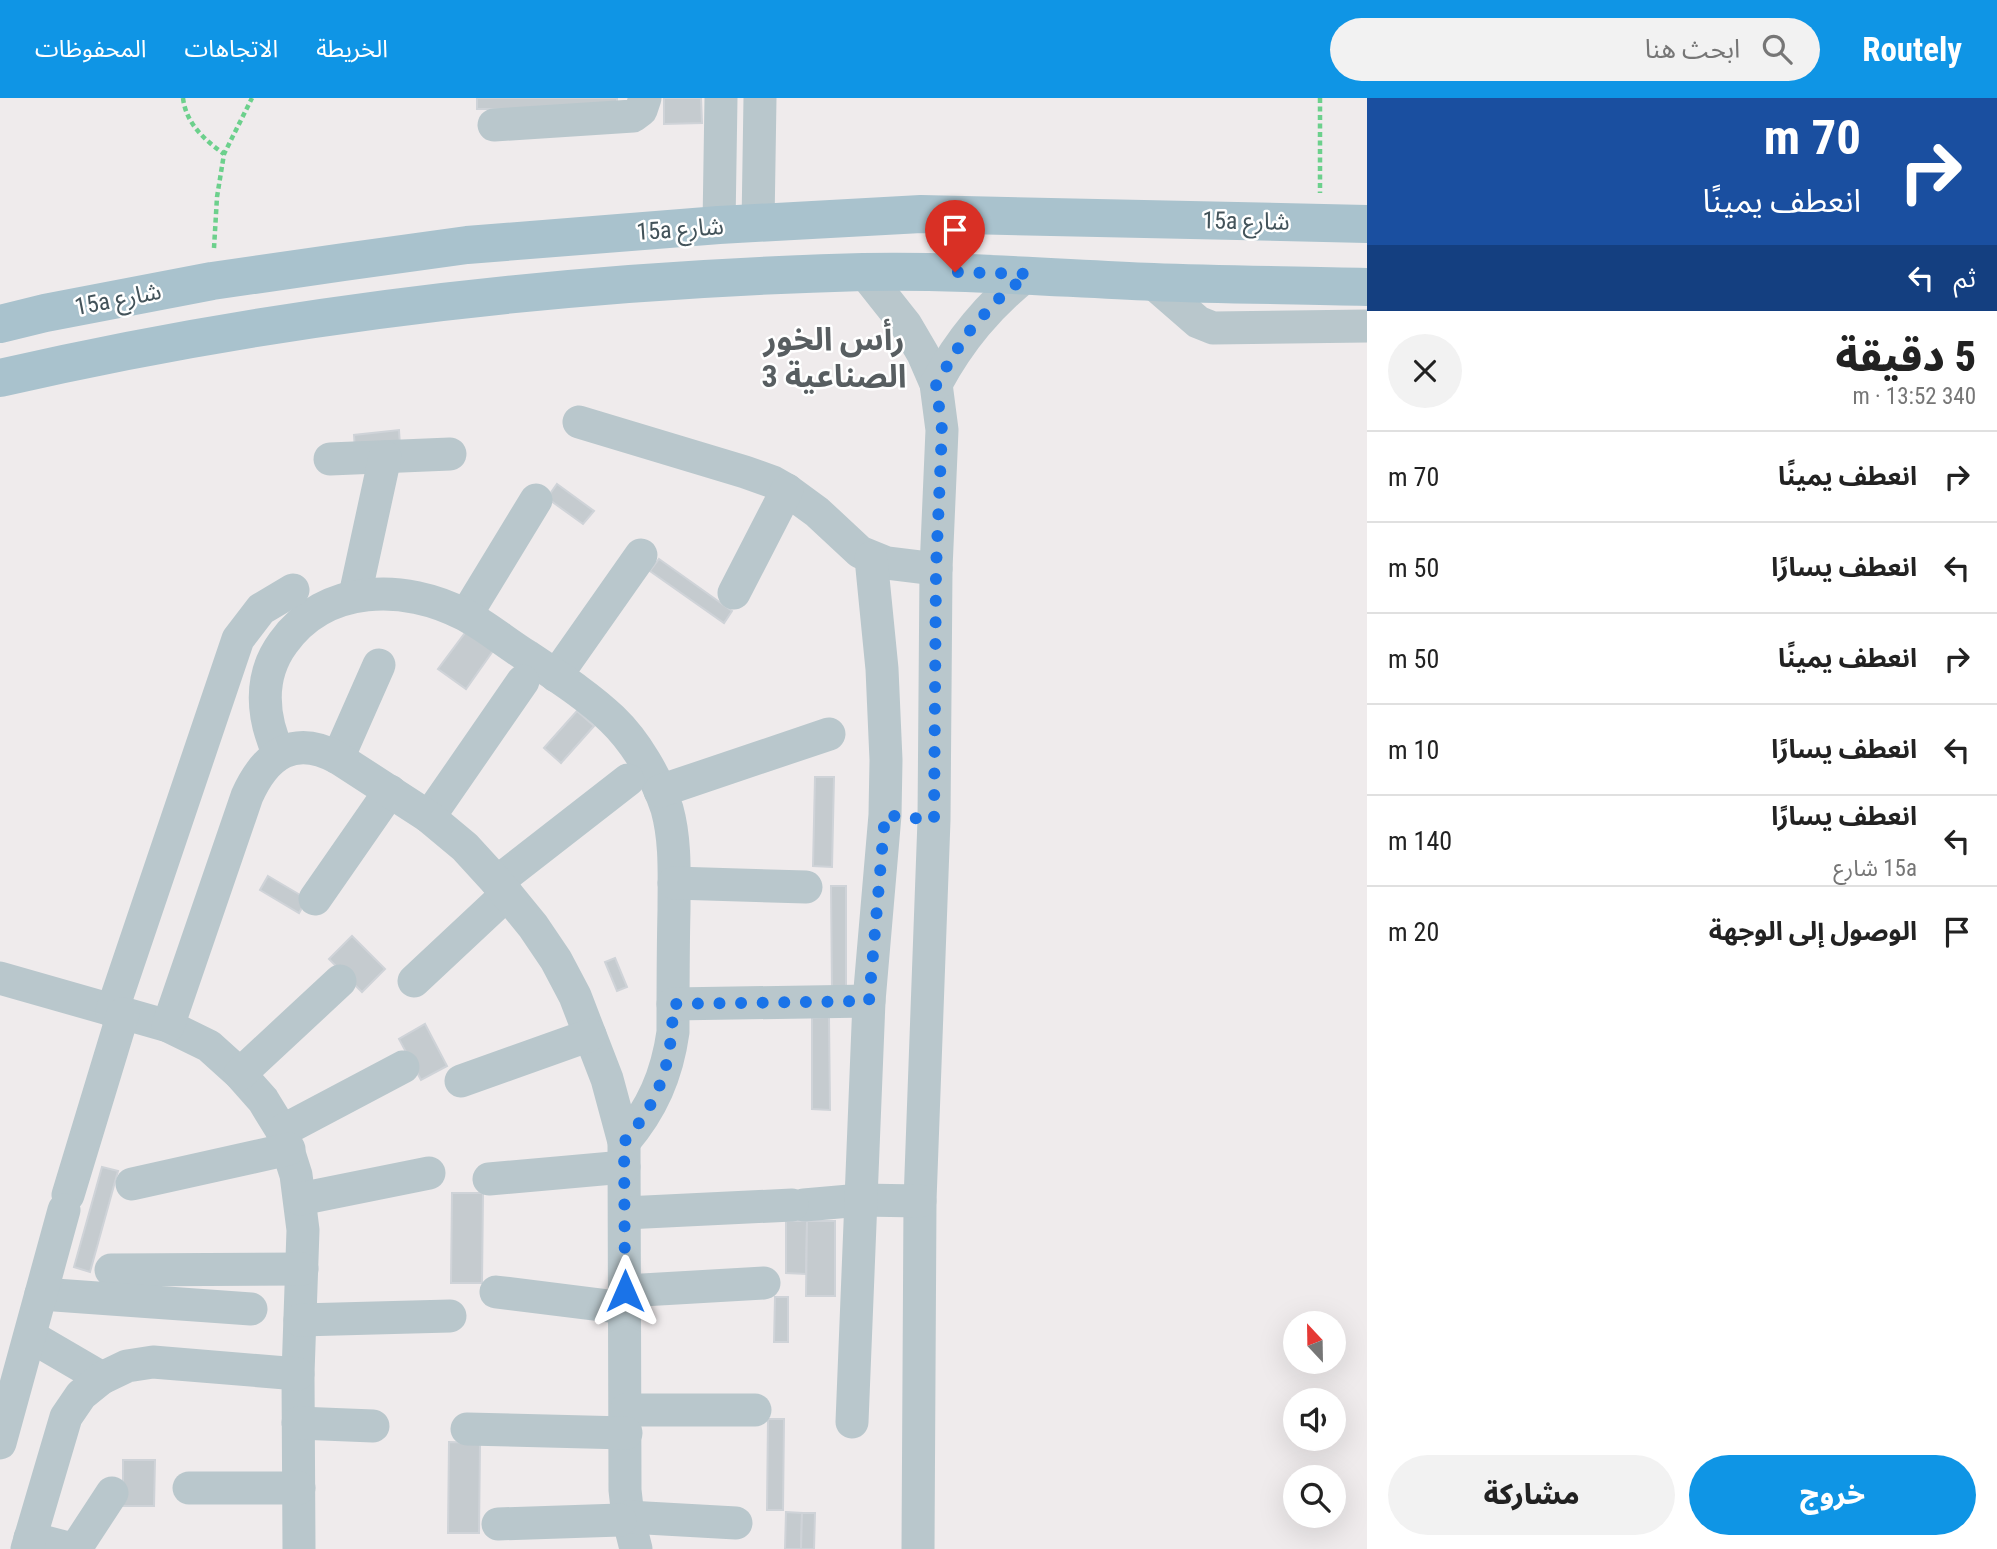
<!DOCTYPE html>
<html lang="ar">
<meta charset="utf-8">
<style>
:root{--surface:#fff;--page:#f2f2f2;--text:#222;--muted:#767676;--line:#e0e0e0;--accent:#0f95e5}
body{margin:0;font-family:"Roboto Condensed","Noto Sans Arabic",sans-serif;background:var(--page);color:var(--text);direction:rtl;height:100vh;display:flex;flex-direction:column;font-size:26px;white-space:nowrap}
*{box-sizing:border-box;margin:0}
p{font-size:23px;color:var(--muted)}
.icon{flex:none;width:38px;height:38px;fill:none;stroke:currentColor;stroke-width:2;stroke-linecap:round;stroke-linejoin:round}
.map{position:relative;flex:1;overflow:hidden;direction:ltr}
.sheet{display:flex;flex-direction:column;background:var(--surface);width:630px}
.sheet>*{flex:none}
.banner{background:#1a4fa0;color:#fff;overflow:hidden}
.needle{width:46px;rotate:338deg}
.controls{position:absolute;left:1283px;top:1213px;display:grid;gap:14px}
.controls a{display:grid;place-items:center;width:63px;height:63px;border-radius:50%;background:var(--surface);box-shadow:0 7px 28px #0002;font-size:35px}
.pin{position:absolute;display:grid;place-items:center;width:60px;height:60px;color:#fff;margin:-72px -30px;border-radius:50% 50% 50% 0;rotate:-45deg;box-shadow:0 0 7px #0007}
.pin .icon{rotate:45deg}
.me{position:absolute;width:77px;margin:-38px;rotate:0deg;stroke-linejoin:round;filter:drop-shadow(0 0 5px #0008)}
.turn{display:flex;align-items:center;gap:24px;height:147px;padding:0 21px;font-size:32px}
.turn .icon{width:91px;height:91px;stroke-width:2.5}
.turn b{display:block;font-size:49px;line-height:60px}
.then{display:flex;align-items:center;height:66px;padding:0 21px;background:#0003;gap:14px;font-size:26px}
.round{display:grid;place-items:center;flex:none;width:74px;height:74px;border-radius:37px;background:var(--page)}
.summary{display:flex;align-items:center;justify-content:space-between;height:119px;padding:0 21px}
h1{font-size:42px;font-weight:800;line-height:52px}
.primary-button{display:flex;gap:14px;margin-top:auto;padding:14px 21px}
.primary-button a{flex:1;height:80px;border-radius:42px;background:var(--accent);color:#fff;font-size:28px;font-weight:800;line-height:80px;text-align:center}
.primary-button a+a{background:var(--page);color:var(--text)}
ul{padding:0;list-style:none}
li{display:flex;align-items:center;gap:21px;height:91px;padding:0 21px;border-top:2px solid var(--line)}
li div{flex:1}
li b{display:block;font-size:26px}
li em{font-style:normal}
header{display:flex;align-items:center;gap:42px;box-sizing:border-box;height:98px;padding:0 35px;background:var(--accent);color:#fff}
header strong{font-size:33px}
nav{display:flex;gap:38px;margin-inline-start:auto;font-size:24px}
.search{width:490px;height:63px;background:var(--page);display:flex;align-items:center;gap:18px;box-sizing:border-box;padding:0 24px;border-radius:38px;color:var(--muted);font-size:26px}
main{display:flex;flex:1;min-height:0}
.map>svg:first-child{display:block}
.building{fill:#c5cbcf;stroke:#cfd3d8;stroke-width:2}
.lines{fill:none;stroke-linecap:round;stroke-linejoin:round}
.path{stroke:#6cd08c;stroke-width:4.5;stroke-dasharray:5 3.5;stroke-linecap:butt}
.minor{stroke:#b9c7cc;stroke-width:33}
.major{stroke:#a9c2cd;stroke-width:38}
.route{stroke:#1a73e8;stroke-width:12;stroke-dasharray:0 21.6}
.labels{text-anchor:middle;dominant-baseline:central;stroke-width:5;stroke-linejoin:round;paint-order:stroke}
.street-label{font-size:24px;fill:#43535a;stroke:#fff}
.district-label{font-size:32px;font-weight:bold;fill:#585e61;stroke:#fff}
</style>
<header>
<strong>Routely</strong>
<div class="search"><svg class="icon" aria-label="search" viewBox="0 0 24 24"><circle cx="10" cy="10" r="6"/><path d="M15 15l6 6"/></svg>ابحث هنا</div>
<nav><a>الخريطة</a><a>الاتجاهات</a><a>المحفوظات</a></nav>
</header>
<main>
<section class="sheet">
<div class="banner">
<div class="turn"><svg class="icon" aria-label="right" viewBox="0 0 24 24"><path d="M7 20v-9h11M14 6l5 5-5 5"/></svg><div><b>70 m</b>انعطف يمينًا</div></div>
<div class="then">ثم<svg class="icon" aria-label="left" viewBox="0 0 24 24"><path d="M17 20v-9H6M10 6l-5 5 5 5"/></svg></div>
</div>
<div class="summary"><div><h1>5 دقيقة</h1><p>340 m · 13:52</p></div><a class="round"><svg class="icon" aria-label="close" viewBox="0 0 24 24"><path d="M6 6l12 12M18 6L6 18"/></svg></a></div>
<ul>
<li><svg class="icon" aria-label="right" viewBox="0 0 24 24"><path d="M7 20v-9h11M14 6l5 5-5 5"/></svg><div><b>انعطف يمينًا</b></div><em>70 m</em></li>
<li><svg class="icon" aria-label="left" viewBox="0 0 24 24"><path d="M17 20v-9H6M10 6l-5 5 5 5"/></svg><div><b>انعطف يسارًا</b></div><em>50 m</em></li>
<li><svg class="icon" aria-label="right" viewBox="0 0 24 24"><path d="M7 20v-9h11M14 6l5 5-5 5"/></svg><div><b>انعطف يمينًا</b></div><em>50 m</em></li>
<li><svg class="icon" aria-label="left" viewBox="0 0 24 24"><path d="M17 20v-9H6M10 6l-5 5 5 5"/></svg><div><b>انعطف يسارًا</b></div><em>10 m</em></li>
<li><svg class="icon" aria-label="left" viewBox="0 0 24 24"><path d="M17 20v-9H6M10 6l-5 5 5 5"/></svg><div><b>انعطف يسارًا</b><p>15a شارع</p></div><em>140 m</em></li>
<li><svg class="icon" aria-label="arrive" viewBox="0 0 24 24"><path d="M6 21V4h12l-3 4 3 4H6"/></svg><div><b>الوصول إلى الوجهة</b></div><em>20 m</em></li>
</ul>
<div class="primary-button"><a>خروج</a><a>مشاركة</a></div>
</section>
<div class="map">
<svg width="1367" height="1451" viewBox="0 0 1367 1451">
<rect width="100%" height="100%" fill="#efebec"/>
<g class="building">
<rect x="477" y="0" width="140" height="11"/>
<polygon points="664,0 701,0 702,25 664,26"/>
<polygon points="399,332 400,348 355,352 354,337"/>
<polygon points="557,386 594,413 583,426 547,400"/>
<polygon points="659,461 732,513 724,525 650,473"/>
<polygon points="468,531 495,550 466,591 438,571"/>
<polygon points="577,613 594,628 561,665 544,650"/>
<polygon points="815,679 834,679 832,769 813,768"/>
<polygon points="268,778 307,801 299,815 260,792"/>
<polygon points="831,788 846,788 846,893 832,893"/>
<polygon points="352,838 385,871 362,894 329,861"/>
<polygon points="615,860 627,889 617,893 605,864"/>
<polygon points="829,919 830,1012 812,1011 812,920"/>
<polygon points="425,926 447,968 421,982 399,941"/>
<polygon points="102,1069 118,1073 90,1174 74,1169"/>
<polygon points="452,1095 483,1095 482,1185 451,1185"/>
<polygon points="786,1123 807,1123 806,1176 786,1175"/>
<polygon points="807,1123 835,1123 835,1198 806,1198"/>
<polygon points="775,1199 788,1199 788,1244 774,1244"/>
<polygon points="768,1321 784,1321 783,1412 767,1412"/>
<polygon points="449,1344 480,1345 479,1435 448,1435"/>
<polygon points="123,1362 155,1362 154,1408 123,1408"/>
<polygon points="786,1414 802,1415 801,1451 785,1451"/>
<polygon points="802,1415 815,1415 814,1451 801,1451"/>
</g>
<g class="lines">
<g class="path">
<path d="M183 0C186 26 205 42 224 56"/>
<polyline points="1320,0 1320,95"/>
<polyline points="214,150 217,99 224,56 252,0"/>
</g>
<g class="minor">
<polyline points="494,27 633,18 641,12 645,0"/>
<polyline points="758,126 760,0"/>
<polyline points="719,127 721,0"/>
<polyline points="864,174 906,227 923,256 936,286 942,332 936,471 934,722 920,1103 918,1451"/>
<polyline points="1152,184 1198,224 1213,230 1367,228"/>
<path d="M936 286C960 242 988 208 1028 176"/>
<polyline points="579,324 745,374 773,384 787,392 817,414 860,454 887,465 936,471"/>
<polyline points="330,361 450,356"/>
<polyline points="734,495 787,392"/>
<polyline points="355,497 385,359"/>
<polyline points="466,517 536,402"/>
<polyline points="556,578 641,457"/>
<path d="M279 656C262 620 258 579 283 545 325 486 404 485 465 517 486 528 506 545 527 558 555 577 587 597 612 621 636 644 657 680 667 711 676 743 674 779 674 812 673 853 673 893 673 934 667 977 652 1011 624 1044"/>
<polyline points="338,660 379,567"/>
<polyline points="660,693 829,636"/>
<polyline points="429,719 523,583"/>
<polyline points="497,784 628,682"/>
<polyline points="674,785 806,789"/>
<polyline points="315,801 390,693"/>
<polyline points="0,880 168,928 209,948 240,976 263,1002 282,1033 296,1077 303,1132 298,1276 299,1451"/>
<polyline points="414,883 507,796"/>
<polyline points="673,906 869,903"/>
<polyline points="112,913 238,541 261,511 293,492"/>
<path d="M168 928 247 698C266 656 294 636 338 660L429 719 465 749 497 784 533 828 556 862 575 898 590 937 607 981 624 1044 625 1392 628 1419 636 1451"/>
<polyline points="240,976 340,883"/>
<polyline points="461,983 590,937"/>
<polyline points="282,1033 403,969"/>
<polyline points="489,1081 624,1069"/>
<polyline points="132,1086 289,1051"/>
<polyline points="68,1097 123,916"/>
<polyline points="300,1101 429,1075"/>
<polyline points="804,1107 861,1102 920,1103"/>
<polyline points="625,1115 792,1107"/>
<polyline points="111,1172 302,1171"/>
<polyline points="625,1193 764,1185"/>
<polyline points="496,1194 625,1210"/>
<polyline points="41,1196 251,1211"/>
<polyline points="300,1222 450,1218"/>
<polyline points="30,1238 102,1280"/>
<polyline points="626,1312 755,1312"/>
<polyline points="852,1324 869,903 885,717 886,662 882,571 871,460"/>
<polyline points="298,1325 373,1328"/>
<polyline points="467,1331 626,1335"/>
<polyline points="0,1345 64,1112"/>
<polyline points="189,1390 299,1390"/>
<polyline points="628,1419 736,1425"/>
<polyline points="498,1426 620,1422"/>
<polyline points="30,1440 68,1450 78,1447 112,1395"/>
<polyline points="27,1451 66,1319 81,1297 102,1280 127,1268 153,1264 298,1276"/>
</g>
<g class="major">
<polyline points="0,226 45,215 212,183 344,164 467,147 719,127 921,116 1367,126"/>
<path d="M0 280C282 215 574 182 863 174 960 172 1056 180 1153 184 1224 187 1296 187 1367 189"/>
</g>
</g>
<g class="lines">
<path class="route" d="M625 1193 624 1044C662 1000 672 963 673 906L869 903 885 717 934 722 936 471 942 332 936 286 966 237 995 204 1028 176 955 174"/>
</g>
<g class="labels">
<g class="street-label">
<text transform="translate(1246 123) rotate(1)">15a شارع</text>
<text transform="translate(680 131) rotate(-4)">15a شارع</text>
<text transform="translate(118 201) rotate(-11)">15a شارع</text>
</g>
<g class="district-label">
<text x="834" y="241">رأس الخور<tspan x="834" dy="37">الصناعية 3</tspan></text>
</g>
</g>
</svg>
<div class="controls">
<a><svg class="needle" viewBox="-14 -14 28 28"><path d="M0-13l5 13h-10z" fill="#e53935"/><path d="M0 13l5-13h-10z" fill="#767676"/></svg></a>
<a><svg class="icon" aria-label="sound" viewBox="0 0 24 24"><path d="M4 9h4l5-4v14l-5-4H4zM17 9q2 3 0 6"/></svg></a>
<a><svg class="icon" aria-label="search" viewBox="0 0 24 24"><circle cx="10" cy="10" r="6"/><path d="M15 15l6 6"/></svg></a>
</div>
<div class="pin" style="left:955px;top:174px;background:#d93025"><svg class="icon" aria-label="arrive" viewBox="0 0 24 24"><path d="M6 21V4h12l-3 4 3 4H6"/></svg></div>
<svg class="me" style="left:625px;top:1193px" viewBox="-20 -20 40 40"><path d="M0-17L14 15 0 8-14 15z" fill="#1a73e8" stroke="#fff" stroke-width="4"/></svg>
</div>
</main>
